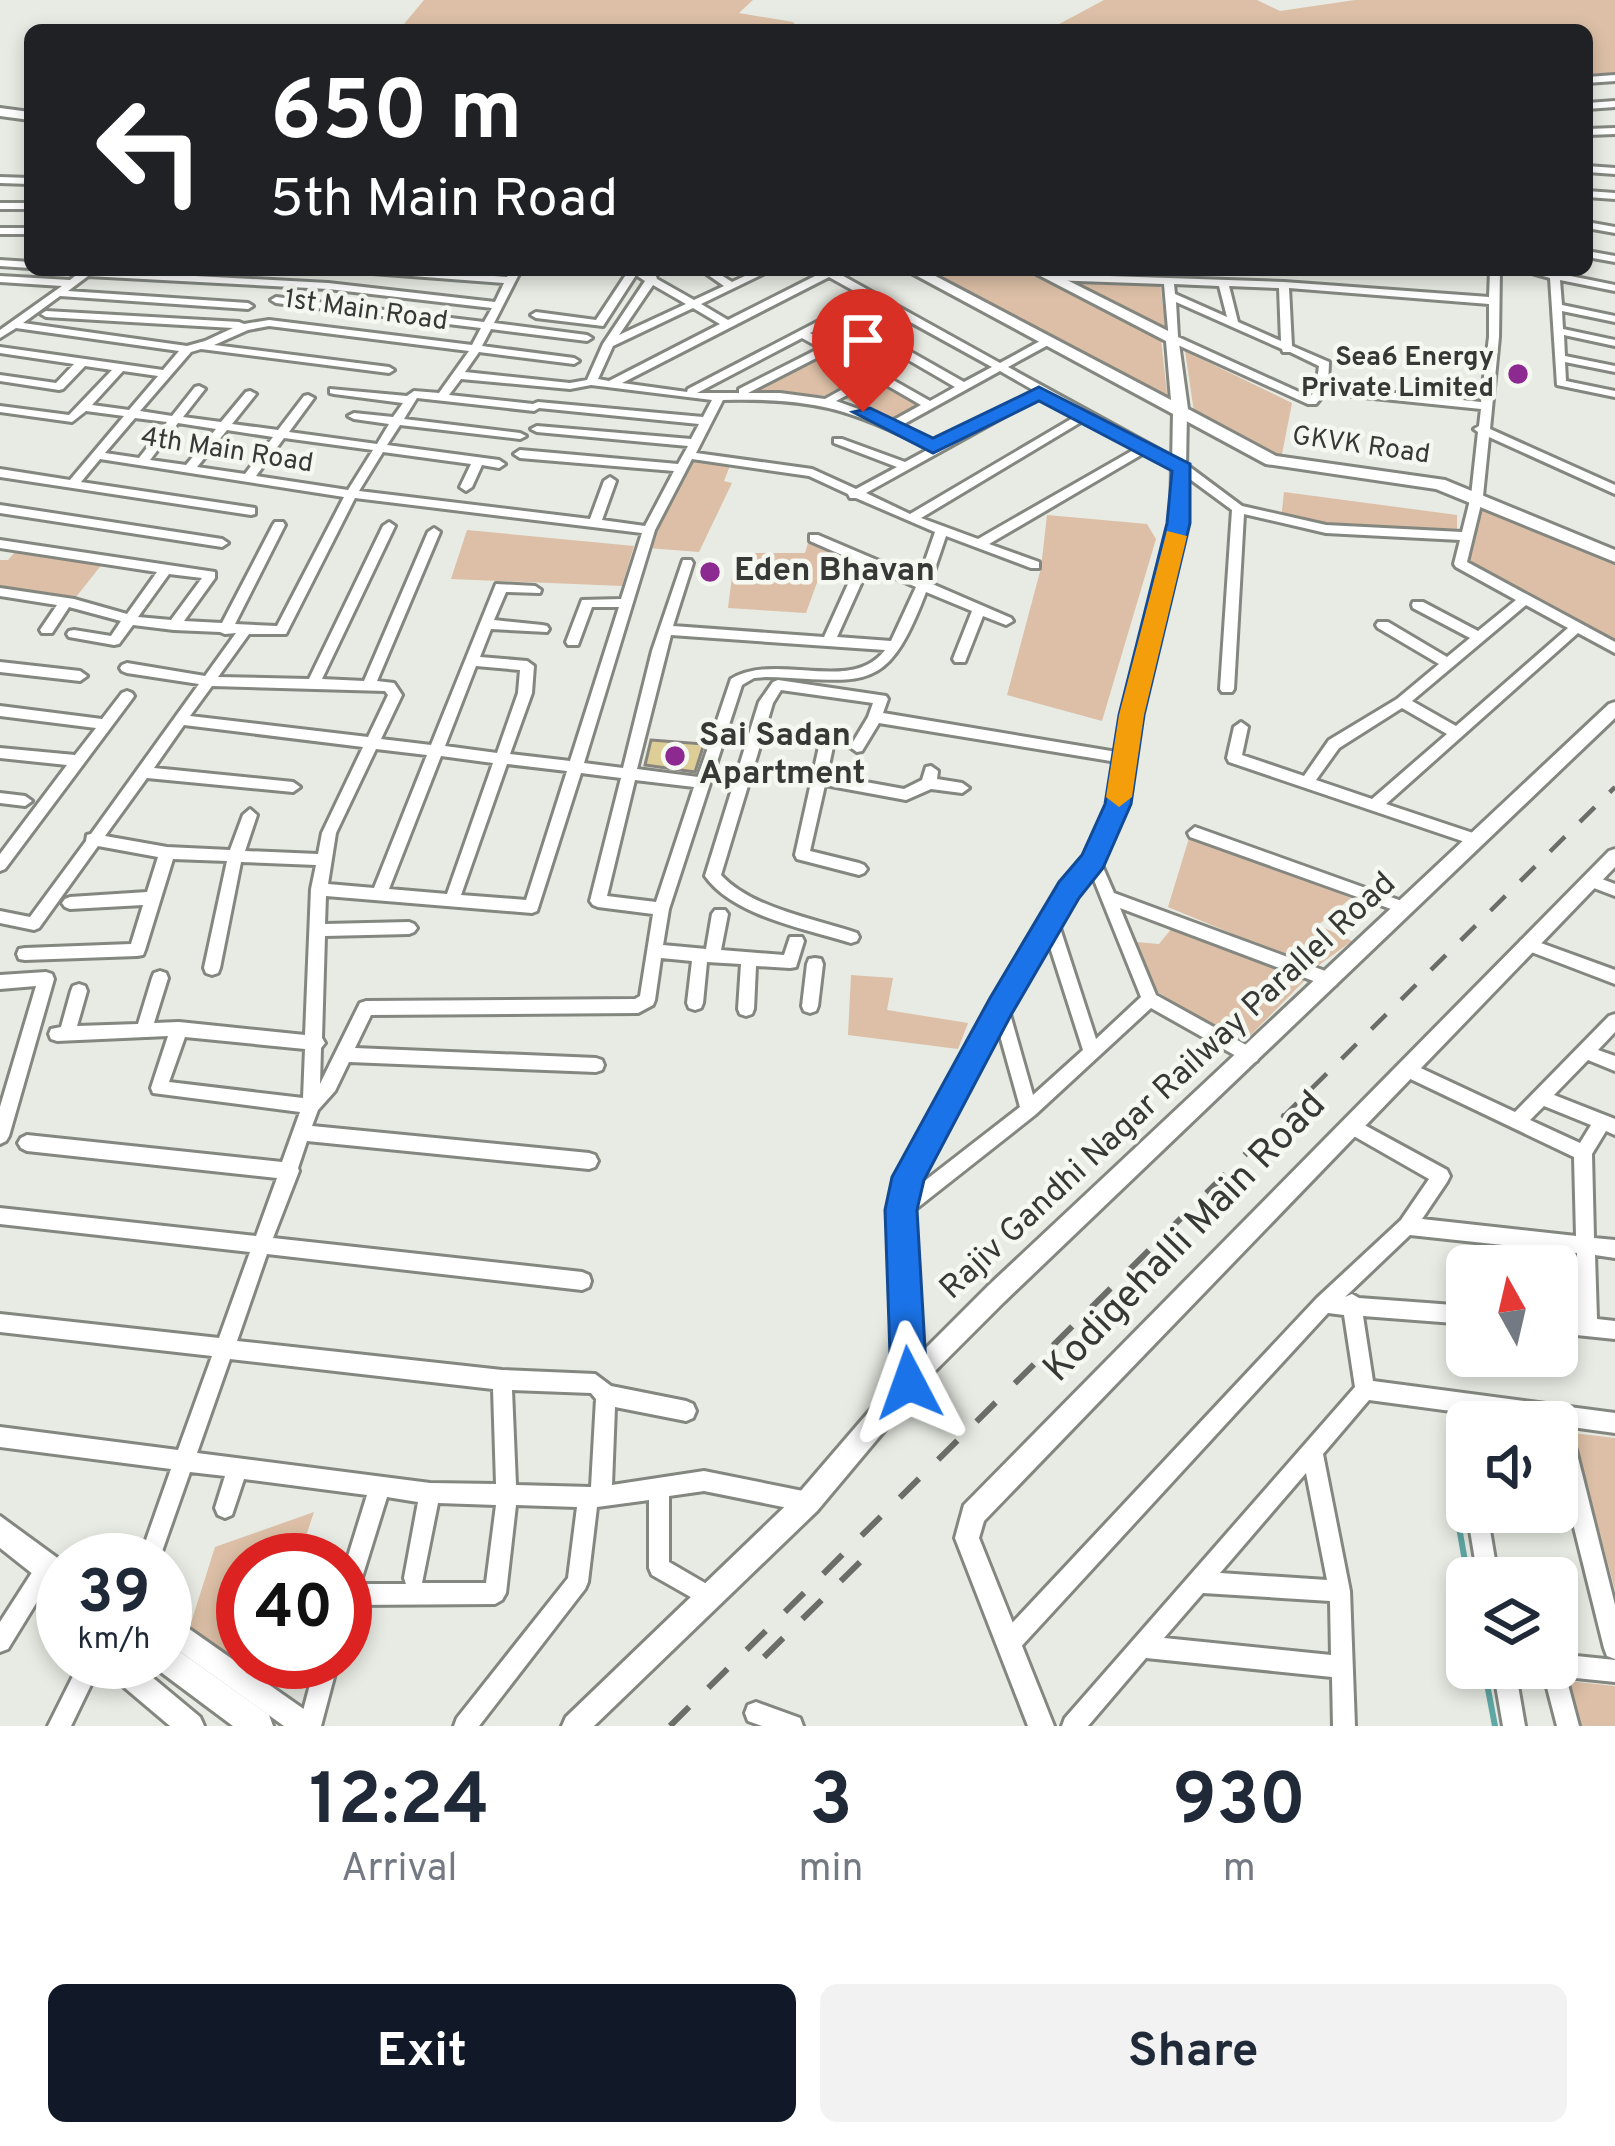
<!DOCTYPE html>
<style>
:root{--surface:#fff;--page:#f2f2f3;--text:#1f2937;--muted:#747a83;--accent:#111827}
body{margin:0;font-family:Overpass,sans-serif;background:var(--page);color:var(--text);height:100vh;display:flex;flex-direction:column;font-size:45px;white-space:nowrap}
*{box-sizing:border-box;margin:0}
p{font-size:39px;color:var(--muted)}
.icon{flex:none;width:66px;height:66px;fill:none;stroke:currentColor;stroke-width:2;stroke-linecap:round;stroke-linejoin:round}
.map{position:relative;height:1726px;overflow:hidden}
.sheet{display:flex;flex-direction:column;background:var(--surface);flex:1}
.sheet>*{flex:none}
.guide{position:absolute;left:24px;top:24px;width:1569px;height:252px;border-radius:18px;box-shadow:0 6px 18px #0003;background:#202124;color:#fff;overflow:hidden}
.needle{width:78px;rotate:352deg}
.buttons{position:absolute;left:1446px;top:1245px;display:grid;gap:24px}
.buttons a{display:grid;place-items:center;width:132px;height:132px;border-radius:18px;background:var(--surface);box-shadow:0 6px 18px #0003;font-size:60px}
.speed{position:absolute;left:36px;top:1533px;display:flex;gap:24px;font-size:60px;font-weight:700;text-align:center}
.speed>*{display:grid;place-content:center;width:156px;height:156px;border-radius:50%;background:var(--surface);box-shadow:0 6px 18px #0003;line-height:1}
.speed small{font-size:30px;font-weight:400}
.speed .limit{border:18px solid #d22;background:#fff;color:#111}
.pin{position:absolute;display:grid;place-items:center;width:102px;height:102px;color:#fff;margin:-123px -51px;border-radius:50% 50% 50% 0;rotate:-45deg;box-shadow:0 0 12px #0007}
.pin .icon{rotate:45deg}
.me{position:absolute;width:132px;margin:-66px;rotate:356deg;stroke-linejoin:round;filter:drop-shadow(0 0 9px #0008)}
.turn{display:flex;align-items:center;gap:42px;height:252px;padding:0 48px;font-size:54px}
.turn .icon{width:156px;height:156px;stroke-width:2.5}
.turn b{display:block;font-size:84px;line-height:102px}
.eta{display:flex;justify-content:space-evenly;align-items:center;height:204px;text-align:center}
.eta b{font-size:72px;font-weight:700;line-height:84px}
.button{display:flex;gap:24px;margin-top:auto;padding:24px 48px}
.button a{flex:1;height:138px;border-radius:18px;background:var(--accent);color:#fff;font-size:48px;font-weight:700;line-height:138px;text-align:center}
.button a+a{background:var(--page);color:var(--text)}
.map>svg:first-child{display:block}
.green{fill:#dcbfa6}
.lines{fill:none;stroke-linecap:round;stroke-linejoin:round}
.stream{stroke:#5fa8a5;stroke-width:6}
.building{fill:#dcce96;stroke:#87857e;stroke-width:3}
.minor-casing{stroke:#838780;stroke-width:6}
.tertiary-casing{stroke:#838780;stroke-width:6}
.secondary-casing{stroke:#838780;stroke-width:6}
.minor{fill:#fff;fill-rule:evenodd}
.tertiary{fill:#fff;fill-rule:evenodd}
.secondary{fill:#fff;fill-rule:evenodd}
.rail-far1{stroke:#6b6d69;stroke-width:4.5;stroke-dasharray:21 21;stroke-linecap:butt}
.rail{stroke:#6b6d69;stroke-width:6;stroke-dasharray:27 27;stroke-linecap:butt}
.route{fill:#1a73e8;stroke:#114b97;stroke-width:3}
.slow{fill:#f59e0b}
.poi-dot{fill:#8d2a92;stroke:#f4f8f0;stroke-width:4.5}
.labels{text-anchor:middle;dominant-baseline:central;stroke-width:9;stroke-linejoin:round;paint-order:stroke}
.far-street-label{font-size:27px;fill:#373936;stroke:#f4f8f0}
.far-poi-label{font-size:27px;font-weight:bold;fill:#373936;stroke:#f4f8f0;text-anchor:end}
.poi-label{font-size:33px;font-weight:bold;fill:#373936;stroke:#f4f8f0;text-anchor:start}
.street-label{font-size:33px;fill:#373936;stroke:#f4f8f0}
.near-street-label{font-size:39px;fill:#373936;stroke:#f4f8f0}
</style>
<div class="map">
<svg width="1615" height="1726" viewBox="0 0 1615 1726">
<rect width="100%" height="100%" fill="#e7ebe3"/>
<g class="green">
<polygon points="424,0 753,0 739,13 793,22 800,30 399,30"/>
<polygon points="1104,0 1257,0 1280,11 1355,0 1615,0 1615,73 1587,74 1587,30 1048,30"/>
<polygon points="919,270 1022,270 1161,339 1168,402"/>
<polygon points="1065,279 1160,284 1166,331 1066,282"/>
<polygon points="1185,351 1292,403 1282,454 1273,456 1194,412"/>
<polygon points="825,353 923,404 896,421 841,397 754,390"/>
<polygon points="690,459 731,463 724,481 732,483 699,552 648,548"/>
<polygon points="1284,492 1457,515 1457,531 1281,520"/>
<polygon points="1482,503 1615,563 1615,643 1467,564"/>
<polygon points="1047,515 1147,524 1156,539 1102,721 1007,695 1041,568"/>
<polygon points="467,530 634,546 622,586 451,579"/>
<polygon points="808,543 828,552 806,613 728,608 735,553 805,553"/>
<polygon points="16,551 103,563 76,597 0,587 0,560 8,560"/>
<polygon points="1190,835 1351,898 1318,925 1352,941 1315,968 1168,907"/>
<polygon points="1172,928 1305,980 1241,1045 1156,991 1136,942 1159,944"/>
<polygon points="851,975 893,978 887,1010 968,1023 958,1049 848,1035"/>
<polygon points="1573,1433 1615,1438 1615,1590"/>
<polygon points="314,1512 298,1560 243,1560 243,1662 263,1662 257,1680 189,1629 215,1547"/>
<polygon points="1560,1680 1615,1686 1615,1726 1577,1726"/>
</g>
<g class="lines">
<g class="stream">
<polyline points="1454,1499 1468,1578"/>
<polyline points="1484,1668 1495,1726"/>
</g>
</g>
<polygon class="building" points="651,740 704,744 695,772 645,765"/>
<g class="lines">
<defs>
<g id="minor">
<polygon points="1615,75 1615,81 1587,83 1587,77"/>
<polygon points="1615,101 1615,107 1587,109 1587,103"/>
<polygon points="1615,128 1615,134 1587,135 1587,129"/>
<polygon points="1587,166 1615,168 1615,174 1587,172"/>
<polygon points="0,177 30,178 30,184 0,183"/>
<polygon points="1587,191 1615,193 1615,199 1587,197"/>
<rect x="0" y="203" width="30" height="6"/>
<polygon points="1587,222 1615,227 1615,233 1587,228"/>
<rect x="0" y="228" width="30" height="6"/>
<polygon points="1587,251 1615,256 1615,262 1587,257"/>
<polygon points="0,260 30,262 30,268 0,266"/>
<path d="M83 270 328 283 495 302 504 283 372 273 367 270H414L507 277 511 270H521L494 323 587 335 592 338 587 341 491 329 482 346 574 358 579 361 574 364 479 352 465 372 570 383 587 380 603 344 645 281 636 275 603 326 536 318 531 315 536 312 596 320 629 270H641L656 276 657 279 694 300 724 286 701 270H713L732 282 758 270H771L701 304 728 320 821 273 819 270H836V272L1000 363 1042 340H1050V344L1008 367 1187 465 1242 506 1326 525 1462 532 1471 496 1478 432 1474 429 1479 426 1481 409 1325 393 1316 404H1308L1169 341 1164 284 1050 280 1045 277 1050 274 1284 282 1489 297 1490 270H1500L1499 337 1490 429 1615 485V494L1489 437 1483 496 1467 562 1615 642V653L1578 633 1386 804 1482 836 1484 840 1482 844 1477 846 1229 762 1227 758 1234 727 1241 722 1248 727 1242 755 1304 776 1329 740 1397 699 1439 664 1378 628 1376 625 1378 622H1388L1447 657 1470 638 1413 608 1412 605 1413 602H1423L1478 631 1516 600 1456 567 1454 564 1460 540 1326 533 1244 514 1234 689 1232 692H1222L1220 689 1232 510 1179 471 1146 452 989 544 1039 562V568H1031L946 536 930 583 1011 618 1013 621 1006 625 983 616 965 662H955L953 659 972 611 926 592C886 697 866 680 766 677L754 678 742 685 669 909 663 945 706 949 712 914 715 910H725L728 914 721 950 784 955 790 937H802L804 941 796 967 790 968 756 966 754 1009 752 1014 746 1016 740 1014 738 1009 741 964 707 962 703 1003 701 1008 695 1010 689 1008 687 1003 692 961 661 958 655 1000 653 1005 638 1013 371 1015 355 1048 596 1058 602 1060 604 1065 602 1070 596 1072 349 1062 335 1091 318 1110 312 1126 589 1153 595 1155 598 1161 595 1167 589 1169 307 1141 298 1168 299 1171 273 1238 582 1272 589 1275 591 1281 589 1287 582 1290 267 1254 237 1341 502 1370 595 1374 611 1386 686 1401 693 1404 696 1411 693 1418 686 1421 615 1407 612 1485 704 1471 808 1492 815 1495 818 1502 815 1509 808 1512 704 1491 669 1496V1562L717 1590 721 1597 717 1604 710 1608 652 1575 649 1568V1500L597 1507 588 1582 585 1589 479 1726H454L457 1718 568 1578 577 1507 516 1505 506 1593 502 1600 495 1604 353 1605 345 1610V1566L367 1495 244 1479 232 1515 225 1518 218 1515 215 1508 225 1476 190 1472 159 1560H139L171 1469 0 1447V1427L178 1450 212 1356 0 1332V1314L219 1338 250 1252 0 1224V1208L256 1236 277 1178 27 1151 21 1148 18 1143 21 1138 27 1135 282 1162 300 1112 153 1093 151 1088 168 1036 57 1041 51 1039 49 1034 51 1029 61 1027 71 991 73 986 79 984 85 986 87 991 77 1026 138 1024 152 978 154 973 160 971 166 973 168 978 154 1023 179 1022 305 1035 311 889 316 865 241 862 220 968 218 973 212 975 206 973 204 968 227 861 173 859 145 950 143 955 137 956 25 960 19 959 17 954 19 949 25 948 131 944 143 905 70 909 65 907 62 903 65 899 70 897 147 892 158 857 98 846 39 928 34 930 0 923V911L30 917 86 841 87 835 91 834 199 684 127 673 122 671 120 668 122 665 127 663 205 676 236 633 225 634 220 632 174 630 133 625 119 644 114 645 69 637 67 634 69 631 74 630 111 636 121 621 69 607 52 633H42L40 630 57 605 0 596V588L74 599 127 614 157 572 0 548V540L215 572V578L184 621 222 623 273 525 275 522H283L285 525 235 624 277 626 344 497 100 459 81 482 255 508V514L251 515 0 477V469L70 480 124 416 86 411 72 422 0 412V406L69 415 112 370 85 366 63 389 59 390 0 381V375L56 383 74 364 0 353V347L163 370 179 351 16 328 0 338V330L62 286 0 282V276L70 280ZM88 276 328 289 492 308 484 322 276 297 271 300 276 303 481 328 472 345 269 320 244 324 239 322 46 311 41 314 46 317 233 328 205 341 187 346 23 323 60 296 248 309 253 306 248 303 68 291ZM829 277 865 297 688 389 687 392 622 383ZM1174 284 1219 286 1227 317 1175 294ZM653 285 686 304 619 335ZM1229 286 1279 288 1281 341 1238 322ZM1289 288 1489 304V337L1481 402 1328 386 1329 362 1292 346ZM872 301 992 367 964 382 846 315ZM1176 302 1282 349 1283 352H1290L1319 366 1316 389 1310 397 1178 337ZM693 308 720 324 609 381 598 379 613 346ZM838 319 955 387 930 401 810 333ZM269 326 469 351 439 393 414 391 407 396 330 389V393L334 394 403 403 393 417 354 413 348 416 354 419 389 424 377 444 289 432 314 398 308 395 304 396 278 430 232 424 256 394 250 391 246 392 221 422 183 417 205 389 199 386 195 387 172 416 140 411 191 352 201 349 389 373 394 370 389 367 214 345 248 330ZM802 338 820 348 739 389V393H697ZM828 352 868 375 825 399 780 393H748ZM123 371 158 376 129 410 92 405ZM1000 371 1035 391 938 444 902 425ZM461 379 570 389 591 385 712 400 703 417 538 402 533 404 449 395ZM876 379 921 405 892 421 836 401ZM1043 395 1078 415 910 514 866 493ZM417 398 534 411 539 408 699 424 691 439 537 426 531 429 537 432 688 446 678 464 520 450 514 454 520 458 674 471 645 526 602 520 616 481 610 477 604 481 590 519 359 491 383 452 471 464 460 487 466 491 472 487 482 465 499 468 505 464 499 460 387 445 400 425 520 439 526 436 520 433 404 419ZM723 400C811 398 851 408 929 449L905 462 842 439H834V443L897 467 856 489 812 469 696 453ZM135 418 167 422 139 458 105 453ZM1086 419 1137 448 978 539 921 518ZM178 423 216 429 186 465 150 460ZM227 430 273 437 245 474 197 467ZM284 438 373 450 348 490 256 476ZM692 459 809 476 848 494 850 498H856L935 532 919 578 818 535H810V541L858 562 824 637 673 626 693 563 691 560H683L652 651 623 768 584 763 655 530ZM355 498 642 533 621 599 582 600 566 642 568 645H578L592 607H619L570 761 510 754 532 693 534 666 527 661 480 657 491 629 547 632 549 629 547 626 542 625 494 620 506 592 540 593 541 590 535 586 496 584 431 745 381 739 402 695 394 683 377 681 440 532 434 528 428 532 364 681 322 679 395 526 389 522 383 526 309 679 218 677 249 634H286ZM869 566 916 587 891 641 837 637ZM169 574 202 578 171 620 138 617ZM1526 605 1568 628 1456 726 1412 701ZM671 635 885 650C851 695 778 651 731 679L698 777 637 769ZM476 666 520 670 518 693 497 753 445 746ZM212 686 385 691 388 695 368 737 190 716ZM1402 708 1447 734 1372 799 1316 780 1339 748ZM184 725 363 747 322 833 318 854 245 851 257 815 250 809 243 815 230 850 167 847 105 836 147 778 293 792 300 787 293 782 154 768ZM376 749 427 755 374 888 328 884 336 833ZM441 756 493 763 447 894 389 889ZM507 764 567 771 526 900 461 895ZM581 773 621 778 590 901 593 905 598 907 653 914 640 996 635 999 366 1001 360 1003 320 1084 321 1048 325 1043 322 1038 325 936 409 934 414 932 417 928 414 924 409 922 325 924 326 896 532 913 537 911ZM635 780 694 787 656 902 607 896ZM185 1037 305 1049 303 1098 169 1082ZM230 1359 493 1389 496 1484 430 1483 197 1453ZM512 1390 591 1393 596 1399 591 1487 516 1485ZM387 1497 418 1502 404 1578 406 1584H360ZM438 1503 496 1505 486 1583H422Z"/>
<polygon points="1521,270 1541,270 1615,285 1615,291 1560,280 1562,305 1615,316 1615,322 1562,311 1563,329 1615,340 1615,346 1564,335 1565,356 1615,366 1615,372 1565,362 1566,381 1615,391 1615,397 1557,385 1550,278"/>
<polygon points="0,505 222,539 228,543 222,547 0,513"/>
<polygon points="0,662 80,671 87,676 80,681 0,672"/>
<path d="M778 680 886 696 888 699 883 713 1123 753 1130 758 1123 763 879 723 862 751 857 752 850 747 868 717 873 703 781 690 773 703 721 875C751 908 815 919 857 933L859 937 857 941 851 943C806 929 733 916 705 876L759 702 773 682Z"/>
<polygon points="127,691 132,693 134,696 132,699 5,869 0,871 0,854 67,765 0,758 0,748 75,755 96,728 0,716 0,706 102,719 122,693"/>
<polygon points="827,737 834,742 827,775 904,789 922,780 926,767 931,766 938,771 937,779 962,783 969,788 962,793 931,789 906,800 825,785 810,851 859,863 864,865 867,869 864,873 859,875 797,859 795,855 820,742"/>
<polygon points="0,793 25,796 32,801 25,806 0,803"/>
<polygon points="1195,827 1410,904 1413,908 1410,912 1405,914 1190,837 1188,833"/>
<polygon points="1093,854 1098,856 1114,893 1336,975 1338,980 1336,985 1330,987 1324,985 1120,908 1156,995 1257,1051 1259,1056 1257,1061 1251,1063 1245,1061 1151,1008 1035,1115 907,1216 901,1218 895,1216 892,1210 895,1204 1020,1107 992,1007 994,1002 1000,1000 1006,1002 1008,1007 1033,1095 1083,1050 1042,922 1045,918 1055,918 1058,922 1096,1039 1141,997 1086,860 1088,856"/>
<polygon points="1591,875 1615,884 1615,896 1586,885 1583,881 1586,877"/>
<polygon points="1527,938 1615,970 1615,984 1521,948 1519,944 1521,940"/>
<polygon points="815,958 821,959 823,964 818,1006 816,1011 810,1013 804,1011 802,1006 807,964 809,959"/>
<polygon points="46,972 52,974 54,979 9,1136 6,1141 0,1144 0,1107 36,986 0,989 0,975"/>
<path d="M1615 1014V1032L1598 1050 1615 1056V1071L1588 1060 1554 1095 1615 1119V1135L1606 1131 1592 1154 1594 1238 1615 1240V1258L1595 1255 1597 1319 1615 1321V1339L1557 1333V1315L1578 1317 1577 1253 1410 1235 1345 1297 1352 1294 1359 1298 1467 1306V1324L1363 1316 1373 1381 1615 1413V1433L1557 1425V1422H1533L1369 1400 1323 1454 1350 1591 1355 1726H1333L1332 1677 1146 1658 1088 1726H1062L1065 1718 1355 1387 1344 1315 1328 1313 1017 1651 1009 1654 1001 1651 998 1643 1001 1635 1317 1298 1401 1220 1429 1179 1345 1131 1342 1126 1345 1121 1351 1118 1357 1121 1447 1170 1450 1176 1447 1182 1422 1219 1576 1236 1574 1157 1400 1074 1398 1069 1400 1064 1406 1062 1412 1064 1515 1112 1609 1016ZM1544 1106 1591 1125 1580 1143 1530 1120ZM1306 1473 1327 1580 1220 1573ZM1203 1593 1330 1601 1331 1655 1164 1638Z"/>
<path d="M1467 1432V1466L1460 1463C1456 1453 1456 1445 1460 1435Z"/>
<polygon points="1557,1439 1573,1443 1576,1450 1615,1605 1615,1659 1607,1656 1604,1648 1557,1459"/>
<polygon points="1467,1512 1487,1512 1498,1578 1478,1578"/>
<polygon points="47,1557 54,1560 57,1567 54,1574 8,1649 0,1652 0,1622 40,1560"/>
<polygon points="1557,1654 1615,1660 1615,1682 1566,1677 1579,1726 1557,1726 1542,1668 1557,1668"/>
<polygon points="80,1662 102,1662 71,1726 48,1726"/>
<polygon points="316,1662 338,1662 321,1726 299,1726"/>
<polygon points="1493,1668 1515,1668 1525,1726 1503,1726"/>
<polygon points="756,1702 800,1718 803,1726 762,1726 748,1721 745,1713 748,1705"/>
</g>
<g id="tertiary">
<polygon points="1180,408 1187,412 1185,523 1140,715 1127,804 1099,865 1075,895 1007,1013 918,1179 912,1210 919,1355 988,1286 1609,704 1615,702 1615,718 1004,1302 931,1375 817,1511 594,1726 562,1726 566,1717 799,1493 897,1379 890,1210 897,1177 993,1001 1063,885 1086,856 1109,804 1124,715 1171,523 1173,412"/>
<polygon points="1615,849 1615,867 984,1521 979,1538 1054,1726 1028,1726 955,1538 964,1505 1609,851"/>
<polygon points="165,1612 315,1717 319,1726 284,1726 165,1641"/>
<polygon points="101,1662 134,1662 200,1717 204,1726 170,1726 105,1671"/>
</g>
<g id="secondary">
<polygon points="0,108 30,112 30,120 0,116"/>
<polygon points="906,270 924,270 1171,400 1166,341 1029,270 1047,270 1178,336 1188,409 1276,456 1445,480 1615,550 1615,562 1436,489 1266,464"/>
<polygon points="0,1516 63,1562 63,1595 53,1590 0,1548"/>
<polygon points="165,1641 269,1715 273,1726 233,1726 154,1667 152,1662 165,1662"/>
</g>
</defs>
<use href="#minor" class="minor-casing"/>
<use href="#tertiary" class="tertiary-casing"/>
<use href="#secondary" class="secondary-casing"/>
<use href="#minor" class="minor"/>
<use href="#tertiary" class="tertiary"/>
<use href="#secondary" class="secondary"/>
<polyline class="rail-far1" points="1282,1118 1615,787"/>
<g class="rail">
<polyline points="764,1657 866,1556"/>
<polyline points="670,1726 1285,1115"/>
</g>
</g>
<polygon class="route" points="1039,387 1190,464 1190,523 1144,715 1131,804 1103,868 1079,898 1011,1015 924,1180 917,1210 927,1383 921,1396 909,1401 897,1396 891,1383 885,1210 892,1177 990,998 1059,882 1082,855 1105,804 1119,715 1167,523 1172,471 1039,401 933,453 853,412 870,408 933,438"/>
<polygon class="slow" points="1167,531 1187,536 1144,715 1132,797 1119,807 1106,797 1119,715"/>
<g class="poi-dot">
<circle cx="1518" cy="374" r="12"/>
<circle cx="710" cy="572" r="12"/>
<circle cx="675" cy="756" r="12"/>
</g>
<g class="labels">
<g class="far-street-label">
<text transform="translate(366 311) rotate(8)">1st Main Road</text>
<text transform="translate(1361 446) rotate(8)">GKVK Road</text>
<text transform="translate(227 451) rotate(9)">4th Main Road</text>
</g>
<g class="far-poi-label">
<text x="1494" y="358">Sea6 Energy<tspan x="1494" dy="31">Private Limited</tspan></text>
</g>
<g class="poi-label">
<text x="734" y="572">Eden Bhavan</text>
<text x="699" y="737">Sai Sadan<tspan x="699" dy="38">Apartment</tspan></text>
</g>
<g class="street-label">
<text transform="translate(1169 1087) rotate(-43)">Rajiv Gandhi Nagar Railway Parallel Road</text>
</g>
<g class="near-street-label">
<text transform="translate(1186 1238) rotate(-46)">Kodigehalli Main Road</text>
</g>
</g>
</svg>
<div class="buttons">
<a><svg class="needle" viewBox="-14 -14 28 28"><path d="M0-13l5 13h-10z" fill="#e53935"/><path d="M0 13l5-13h-10z" fill="#747a83"/></svg></a>
<a><svg class="icon" aria-label="sound" viewBox="0 0 24 24"><path d="M4 9h4l5-4v14l-5-4H4zM17 9q2 3 0 6"/></svg></a>
<a><svg class="icon" aria-label="layers" viewBox="0 0 24 24"><path d="M12 4l9 5-9 5-9-5zM3 14l9 5 9-5"/></svg></a>
</div>
<div class="speed"><div>39<small>km/h</small></div><div class="limit">40</div></div>
<div class="pin" style="left:863px;top:412px;background:#d93025"><svg class="icon" aria-label="arrive" viewBox="0 0 24 24"><path d="M6 21V4h12l-3 4 3 4H6"/></svg></div>
<svg class="me" style="left:909px;top:1383px" viewBox="-20 -20 40 40"><path d="M0-17L14 15 0 8-14 15z" fill="#1a73e8" stroke="#fff" stroke-width="4"/></svg>
<div class="guide">
<div class="turn"><svg class="icon" aria-label="left" viewBox="0 0 24 24"><path d="M17 20v-9H6M10 6l-5 5 5 5"/></svg><div><b>650 m</b>5th Main Road</div></div>
</div>
</div>
<section class="sheet">
<div class="eta">
<div><b>12:24</b><p>Arrival</p></div>
<div><b>3</b><p>min</p></div>
<div><b>930</b><p>m</p></div>
</div>
<div class="button"><a>Exit</a><a>Share</a></div>
</section>
